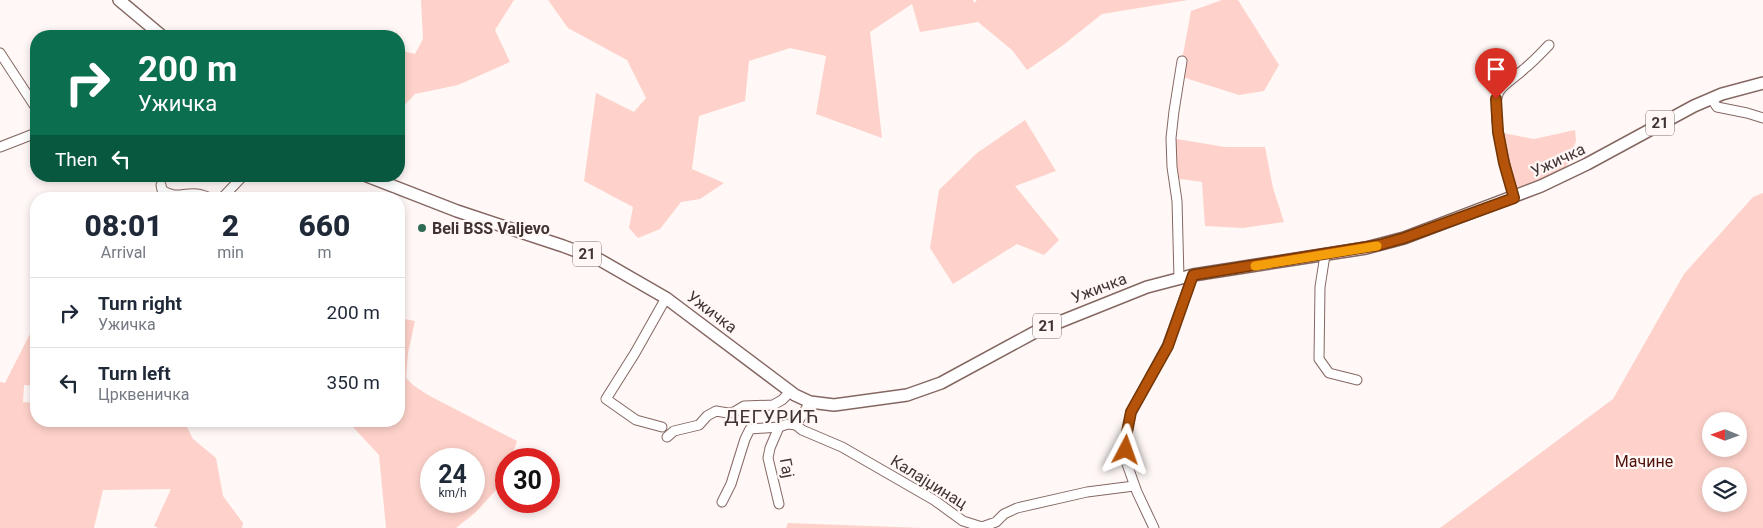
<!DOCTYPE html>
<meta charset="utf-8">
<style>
:root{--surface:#fff;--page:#f2f2f3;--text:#1f2937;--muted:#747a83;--line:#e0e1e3}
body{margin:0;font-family:Roboto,sans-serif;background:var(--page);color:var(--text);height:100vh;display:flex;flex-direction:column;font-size:19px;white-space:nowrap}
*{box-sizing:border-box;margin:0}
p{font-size:16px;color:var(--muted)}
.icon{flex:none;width:28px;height:28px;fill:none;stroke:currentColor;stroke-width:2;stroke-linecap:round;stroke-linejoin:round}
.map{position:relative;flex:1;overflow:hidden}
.side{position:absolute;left:30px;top:192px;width:375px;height:235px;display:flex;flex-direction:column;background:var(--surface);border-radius:20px;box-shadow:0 2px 8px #0003}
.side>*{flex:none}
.banner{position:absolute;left:30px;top:30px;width:375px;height:152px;border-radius:20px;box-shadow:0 2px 8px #0003;background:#0b6e4f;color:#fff;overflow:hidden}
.needle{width:32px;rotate:271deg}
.tools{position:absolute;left:1702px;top:412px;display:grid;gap:10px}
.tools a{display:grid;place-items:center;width:45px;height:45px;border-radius:50%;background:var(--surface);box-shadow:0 2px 8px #0003;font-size:25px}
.speed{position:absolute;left:420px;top:448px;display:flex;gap:10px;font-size:25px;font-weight:700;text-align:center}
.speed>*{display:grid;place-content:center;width:65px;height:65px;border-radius:50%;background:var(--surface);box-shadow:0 2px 8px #0003;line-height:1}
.speed small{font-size:12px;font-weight:400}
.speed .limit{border:8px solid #d22;background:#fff;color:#111}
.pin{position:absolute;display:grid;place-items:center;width:42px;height:42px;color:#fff;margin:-51px -21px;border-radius:50% 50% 50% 0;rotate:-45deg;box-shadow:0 0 5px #0007}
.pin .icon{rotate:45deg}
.me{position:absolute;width:55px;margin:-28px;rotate:4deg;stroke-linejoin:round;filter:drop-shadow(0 0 4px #0008)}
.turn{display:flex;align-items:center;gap:18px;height:105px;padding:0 25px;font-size:22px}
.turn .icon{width:65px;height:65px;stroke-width:2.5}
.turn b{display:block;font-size:35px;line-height:42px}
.then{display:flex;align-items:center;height:48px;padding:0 25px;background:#0003;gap:10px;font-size:19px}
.eta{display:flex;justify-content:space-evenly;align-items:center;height:85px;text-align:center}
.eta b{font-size:30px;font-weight:800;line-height:35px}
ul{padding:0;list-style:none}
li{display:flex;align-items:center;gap:15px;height:70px;padding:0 25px;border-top:1px solid var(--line)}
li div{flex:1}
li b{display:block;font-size:19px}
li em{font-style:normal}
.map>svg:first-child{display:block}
.green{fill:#fed2ca;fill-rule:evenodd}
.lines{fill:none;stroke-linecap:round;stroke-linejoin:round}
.minor-casing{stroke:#856762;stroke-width:11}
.major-casing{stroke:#856762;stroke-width:14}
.minor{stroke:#fff;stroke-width:9}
.major{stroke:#fff;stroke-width:11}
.route-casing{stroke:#753606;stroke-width:12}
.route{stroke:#b45309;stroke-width:9}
.slow{stroke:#f59e0b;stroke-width:9}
.poi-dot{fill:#2f6a54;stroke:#fff8f6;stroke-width:2}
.labels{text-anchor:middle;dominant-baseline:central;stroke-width:4.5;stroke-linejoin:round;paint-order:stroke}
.shield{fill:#fff8f6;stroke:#7a6e6c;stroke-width:1}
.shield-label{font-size:15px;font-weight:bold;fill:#413331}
.street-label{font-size:16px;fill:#413331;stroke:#fff8f6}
.poi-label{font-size:16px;font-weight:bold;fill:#413331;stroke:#fff8f6;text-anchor:start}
.park-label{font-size:16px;fill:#52120b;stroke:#fff8f6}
.quarter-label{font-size:19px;letter-spacing:1px;fill:#413331;stroke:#fff8f6}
</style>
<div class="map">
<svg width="1763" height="528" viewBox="0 0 1763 528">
<rect width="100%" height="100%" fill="#fff8f6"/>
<g class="green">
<polygon points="421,0 514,0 495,30 510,62 458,85 415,94 399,111 399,50 415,54 423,39"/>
<polygon points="548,0 973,0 974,3 977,0 1188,0 1102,14 1062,46 1027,70 1012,50 978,22 920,32 912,4 870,32 882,138 816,114 826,56 790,48 749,61 745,101 699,116 692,169 724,183 700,199 681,202 660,229 638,238 629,228 633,207 584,181 596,93 634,112 646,98 627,60 568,28"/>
<polygon points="1222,0 1238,0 1279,65 1264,91 1239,95 1179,76 1191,11"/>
<polygon points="1025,120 1056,171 1015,186 1059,240 1044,255 1017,244 953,284 930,248 939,190 977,153"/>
<polygon points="1575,130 1576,141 1563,176 1514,197 1498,132 1534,139"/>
<polygon points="1171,138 1225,147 1265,147 1273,188 1284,222 1243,228 1205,226 1202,182 1173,178"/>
<path d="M1763 193V528H1440L1613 399 1684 274 1753 197ZM1711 421H1739V449H1711ZM1711 476H1739V504H1711Z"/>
<path d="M399 318 415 321 408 353 406 378 413 385 428 395 517 441 511 459H506L505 480 476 512 456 528H386L379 455 353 427 351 421H399ZM431 459H474V501H431Z"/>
<polygon points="36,322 36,386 24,385 23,402 36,403 36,421 184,421 193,439 216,458 223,496 243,523 242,528 158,528 154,526 171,489 103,490 94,528 0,528 0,382 5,383"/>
<polygon points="788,523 923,528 786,528"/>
</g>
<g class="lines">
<defs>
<g id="minor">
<polyline points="0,53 36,108"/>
<polyline points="1711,98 1717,107 1747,113 1763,118"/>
<polyline points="0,147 36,133"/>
<path d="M161 185 162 190C177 200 183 192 197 194 202 194 207 197 212 199"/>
<path d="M1514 197C1508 178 1487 104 1501 89 1507 82 1517 76 1524 69 1533 62 1541 53 1549 45"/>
<polyline points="216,199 222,198 243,176"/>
<polyline points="1325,255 1320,287 1319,359 1329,373 1357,380"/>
<polyline points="1179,278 1177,201 1172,167 1171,138 1174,111 1182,61"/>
<polyline points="810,402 796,425 802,430 842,447 934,500 963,521 982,527 996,522 1004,514 1017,508 1087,492 1134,486"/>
<polyline points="662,427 636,420 606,399 635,353 666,298"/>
<polyline points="667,437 674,431 699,425 707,416 716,411 728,413 734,412 744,406 773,405 782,400 790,392"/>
<polyline points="722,502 731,484 745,439 750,429 779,427 788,424 796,425"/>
<polyline points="779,504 768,458 770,448 779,427"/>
<polyline points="1154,528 1137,492 1127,464 1126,437 1131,412 1167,346 1193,275"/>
</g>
<g id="major">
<polyline points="119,0 162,36"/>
<polyline points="367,176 457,211 563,246 600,260 666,298 795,395 810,402 834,405 907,395 941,383 1037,331 1147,287 1193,275 1366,248 1404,238 1541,186 1587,164 1694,106 1722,94 1763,83"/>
</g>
</defs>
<use href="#minor" class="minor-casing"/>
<use href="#major" class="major-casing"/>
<use href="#minor" class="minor"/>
<use href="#major" class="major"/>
</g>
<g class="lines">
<defs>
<polyline id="route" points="1126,450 1126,437 1131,412 1168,346 1193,275 1379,245 1404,238 1514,198 1504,163 1498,132 1496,99"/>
</defs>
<use href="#route" class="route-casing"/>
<use href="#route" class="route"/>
<polyline class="slow" points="1255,266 1377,246"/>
</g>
<circle class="poi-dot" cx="422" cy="228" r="5"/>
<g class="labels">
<g class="shield">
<rect x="1646" y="110.5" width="28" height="25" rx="4"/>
<rect x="573" y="241.5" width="28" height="25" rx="4"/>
<rect x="1033" y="313.5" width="28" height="25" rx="4"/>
</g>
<g class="shield-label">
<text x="1660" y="123">21</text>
<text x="587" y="254">21</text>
<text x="1047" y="326">21</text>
</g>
<g class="street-label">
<text transform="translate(1558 160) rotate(-25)">Ужичка</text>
<text transform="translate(1099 288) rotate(-21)">Ужичка</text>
<text transform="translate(712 312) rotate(37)">Ужичка</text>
<text transform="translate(787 468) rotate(79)">Гај</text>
<text transform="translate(929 482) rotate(32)">Калајџинац</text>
</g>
<g class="poi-label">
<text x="432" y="228">Beli BSS Valjevo</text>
</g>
<g class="park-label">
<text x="1644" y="461">Мачине</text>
</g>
<g class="quarter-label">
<text x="772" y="416">ДЕГУРИЋ</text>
</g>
</g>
</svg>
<div class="tools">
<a><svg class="needle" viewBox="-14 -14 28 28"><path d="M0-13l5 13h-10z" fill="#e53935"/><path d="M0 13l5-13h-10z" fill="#747a83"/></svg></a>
<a><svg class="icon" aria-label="layers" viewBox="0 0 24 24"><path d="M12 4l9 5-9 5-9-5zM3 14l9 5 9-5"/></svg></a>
</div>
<div class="speed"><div>24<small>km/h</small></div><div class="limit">30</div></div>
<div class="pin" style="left:1496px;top:99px;background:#d93025"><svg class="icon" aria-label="arrive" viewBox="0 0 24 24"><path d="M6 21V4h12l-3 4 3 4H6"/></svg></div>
<svg class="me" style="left:1126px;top:450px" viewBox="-20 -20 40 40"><path d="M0-17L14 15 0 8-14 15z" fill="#b45309" stroke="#fff" stroke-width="4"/></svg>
<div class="banner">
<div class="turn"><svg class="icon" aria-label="right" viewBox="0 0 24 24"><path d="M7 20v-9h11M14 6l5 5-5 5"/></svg><div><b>200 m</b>Ужичка</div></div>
<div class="then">Then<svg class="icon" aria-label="left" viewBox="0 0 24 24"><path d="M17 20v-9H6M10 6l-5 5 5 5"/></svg></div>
</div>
<section class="side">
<div class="eta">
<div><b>08:01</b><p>Arrival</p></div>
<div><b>2</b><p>min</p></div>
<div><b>660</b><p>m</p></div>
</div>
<ul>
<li><svg class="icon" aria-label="right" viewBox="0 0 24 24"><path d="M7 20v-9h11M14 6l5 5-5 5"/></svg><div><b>Turn right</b><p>Ужичка</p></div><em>200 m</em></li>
<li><svg class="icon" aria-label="left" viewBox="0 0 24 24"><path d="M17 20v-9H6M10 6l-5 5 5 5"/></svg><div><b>Turn left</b><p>Црквеничка</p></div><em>350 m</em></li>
</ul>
</section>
</div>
